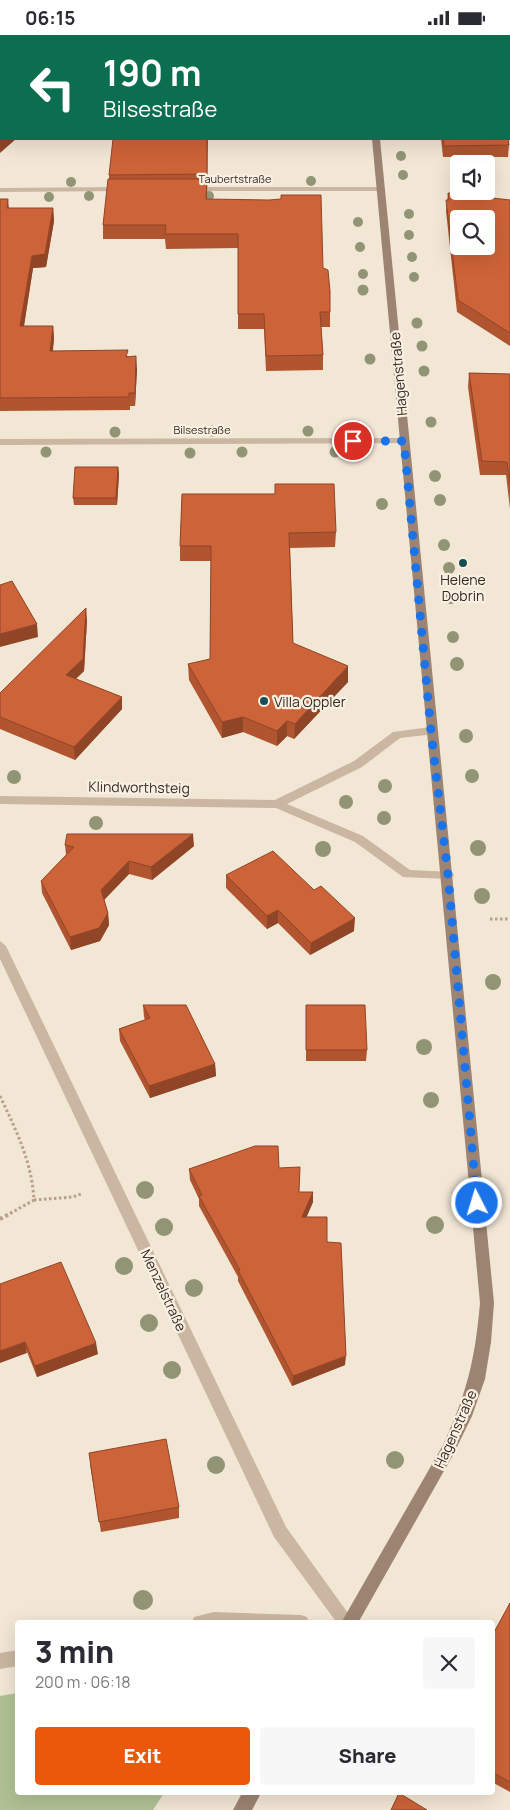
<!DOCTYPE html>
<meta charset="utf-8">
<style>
:root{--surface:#fff;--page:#f7f7f7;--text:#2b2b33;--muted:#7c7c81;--accent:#ea580c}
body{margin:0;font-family:Manrope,sans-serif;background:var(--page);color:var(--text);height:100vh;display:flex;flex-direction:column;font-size:19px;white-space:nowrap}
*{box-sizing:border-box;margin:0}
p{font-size:16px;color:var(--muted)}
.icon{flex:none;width:28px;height:28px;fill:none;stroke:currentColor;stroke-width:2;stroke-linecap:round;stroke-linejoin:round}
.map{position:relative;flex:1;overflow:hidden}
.panel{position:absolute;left:15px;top:1585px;width:480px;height:175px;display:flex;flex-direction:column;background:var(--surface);border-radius:5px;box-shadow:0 5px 20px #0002}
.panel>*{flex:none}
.top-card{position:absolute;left:0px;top:0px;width:510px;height:105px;box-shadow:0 5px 20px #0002;background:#0b6e4f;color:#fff;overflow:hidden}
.fabs{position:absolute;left:450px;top:120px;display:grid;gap:10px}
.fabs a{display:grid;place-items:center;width:45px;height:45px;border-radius:5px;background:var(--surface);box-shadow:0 5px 20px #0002;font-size:25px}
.pin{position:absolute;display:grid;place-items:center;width:42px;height:42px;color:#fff;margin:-21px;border:2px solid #fff;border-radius:50%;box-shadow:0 1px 5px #0007}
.me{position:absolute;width:55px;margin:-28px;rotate:355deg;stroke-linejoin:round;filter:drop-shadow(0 0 4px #0008)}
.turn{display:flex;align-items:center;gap:18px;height:105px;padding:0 20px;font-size:22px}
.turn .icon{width:65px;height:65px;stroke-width:2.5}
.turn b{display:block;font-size:35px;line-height:42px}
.round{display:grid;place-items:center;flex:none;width:52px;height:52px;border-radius:5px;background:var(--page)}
.headline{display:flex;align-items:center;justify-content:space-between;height:85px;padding:0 20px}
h1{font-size:30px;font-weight:800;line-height:38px}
.action{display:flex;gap:10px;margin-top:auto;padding:10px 20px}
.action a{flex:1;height:58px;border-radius:5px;background:var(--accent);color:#fff;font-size:20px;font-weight:800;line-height:58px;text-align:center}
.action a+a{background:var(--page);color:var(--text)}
.status{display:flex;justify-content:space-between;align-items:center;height:35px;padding:0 25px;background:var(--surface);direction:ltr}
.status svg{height:14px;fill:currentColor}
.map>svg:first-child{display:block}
.green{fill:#b0c195}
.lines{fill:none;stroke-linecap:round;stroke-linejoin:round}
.path-far1{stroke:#b69f8b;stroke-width:3;stroke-dasharray:2.5 2.5;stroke-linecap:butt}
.path{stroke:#b69f8b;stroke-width:4;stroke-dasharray:3 3;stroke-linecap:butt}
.street{fill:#cab6a1;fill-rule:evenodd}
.secondary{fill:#9d8472;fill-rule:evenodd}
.tree{fill:#919575}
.wall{fill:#b05530}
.shaded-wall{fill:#904527}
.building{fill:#cd6338;stroke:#904527;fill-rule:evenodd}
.route{stroke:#1a73e8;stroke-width:9;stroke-dasharray:0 16.2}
.poi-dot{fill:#184f57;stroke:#faf0e1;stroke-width:2}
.labels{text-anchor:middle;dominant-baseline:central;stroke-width:4.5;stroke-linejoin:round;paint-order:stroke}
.far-street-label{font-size:11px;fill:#342a24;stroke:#faf0e1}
.street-label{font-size:14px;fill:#342a24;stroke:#faf0e1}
.poi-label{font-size:14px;fill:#342a24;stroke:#faf0e1}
</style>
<div class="status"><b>06:15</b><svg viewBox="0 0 49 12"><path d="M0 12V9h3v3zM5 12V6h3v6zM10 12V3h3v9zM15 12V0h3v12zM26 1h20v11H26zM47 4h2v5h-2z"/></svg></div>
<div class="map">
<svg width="510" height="1775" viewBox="0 0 510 1775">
<rect width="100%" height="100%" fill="#f2e6d5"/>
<polygon class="green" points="17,1658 18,1758 164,1758 153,1775 0,1775 0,1661"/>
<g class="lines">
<g class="path-far1">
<polyline points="490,884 510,884"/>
<path d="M0 1061C16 1095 32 1127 34 1165L9 1179"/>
<polyline points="34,1165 73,1162 81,1159"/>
</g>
<polyline class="path" points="0,1184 11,1178"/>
<g class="street">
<polygon points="125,152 125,156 122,156 0,157 0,153"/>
<polygon points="187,152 381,152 385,154 381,156 187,156"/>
<polygon points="404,403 409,406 407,408 0,410 0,404"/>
<polygon points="431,692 435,693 437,696 435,699 400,703 362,732 287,769 363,801 410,835 452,837 454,840 452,843 448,844 403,842 355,807 276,773 0,769 0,761 275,765 354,726 393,697"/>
<polygon points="0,906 6,911 286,1492 355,1588 337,1588 274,1502 0,924"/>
<polygon points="214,1577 301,1580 307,1582 309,1588 192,1588 194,1582"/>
<polygon points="18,1615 18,1631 0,1634 0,1618"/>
</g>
<g class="secondary">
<rect x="362" y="0" width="8" height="1"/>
<path d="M372 104H380L494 1268 491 1307 485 1344 472 1381 453 1420 358 1588H341L443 1410C467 1358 475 1325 480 1268Z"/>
<polygon points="242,1758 261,1758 252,1775 233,1775"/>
</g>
</g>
<g class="tree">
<circle cx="401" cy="121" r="5"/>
<circle cx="403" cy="140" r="5"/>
<circle cx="311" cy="146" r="5"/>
<circle cx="71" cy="147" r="5"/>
<circle cx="89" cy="161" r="5"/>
<circle cx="209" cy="161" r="5"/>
<circle cx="49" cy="162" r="5"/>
<circle cx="409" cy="179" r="5"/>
<circle cx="358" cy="187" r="5"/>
<circle cx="409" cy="200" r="5"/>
<circle cx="360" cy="212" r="5"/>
<circle cx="412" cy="222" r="5"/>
<circle cx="363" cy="239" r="5"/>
<circle cx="414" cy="242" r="5"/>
<circle cx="363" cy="255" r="5.5"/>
<circle cx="417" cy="288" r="5.5"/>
<circle cx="422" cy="311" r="5.5"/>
<circle cx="370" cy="324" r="5.5"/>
<circle cx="424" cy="336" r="5.5"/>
<circle cx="431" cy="387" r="5.5"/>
<circle cx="212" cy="396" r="5.5"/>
<circle cx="308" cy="396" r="5.5"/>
<circle cx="115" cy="397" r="5.5"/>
<circle cx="46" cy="417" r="5.5"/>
<circle cx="242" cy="417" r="5.5"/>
<circle cx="335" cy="417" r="5.5"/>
<circle cx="190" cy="418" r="5.5"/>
<circle cx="435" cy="441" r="6"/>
<circle cx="440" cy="465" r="6"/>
<circle cx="382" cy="469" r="6"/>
<circle cx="444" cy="510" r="6"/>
<circle cx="449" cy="533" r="6"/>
<circle cx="451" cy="563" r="6"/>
<circle cx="453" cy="602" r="6"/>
<circle cx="457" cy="629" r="7"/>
<circle cx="466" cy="701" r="7"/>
<circle cx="472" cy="741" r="7"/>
<circle cx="14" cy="742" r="7"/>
<circle cx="385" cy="751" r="7"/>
<circle cx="346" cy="767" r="7"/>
<circle cx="384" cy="783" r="7"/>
<circle cx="96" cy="788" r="7"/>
<circle cx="478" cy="813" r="8"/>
<circle cx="323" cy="814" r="8"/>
<circle cx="482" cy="861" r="8"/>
<circle cx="493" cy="947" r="8"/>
<circle cx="424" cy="1012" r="8"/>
<circle cx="431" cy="1065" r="8"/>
<circle cx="145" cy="1155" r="9"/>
<circle cx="435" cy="1190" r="9"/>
<circle cx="164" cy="1192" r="9"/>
<circle cx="124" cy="1231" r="9"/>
<circle cx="194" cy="1253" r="9"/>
<circle cx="149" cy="1288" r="9"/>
<circle cx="172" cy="1335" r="9"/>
<circle cx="395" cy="1425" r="9"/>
<circle cx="216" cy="1430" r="9"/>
<circle cx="143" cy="1565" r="10"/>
</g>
<g class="wall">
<polygon points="208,104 207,164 323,233 330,277 330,292 321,292 323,320 323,335 266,336 264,294 238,294 238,213 166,214 165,204 103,204 103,190 109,144 109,140"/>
<polygon points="441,104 508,104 509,110 508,122 443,122"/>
<polygon points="448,158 510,165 510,311 457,277 446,176"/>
<polygon points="0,164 8,164 9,173 53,173 54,186 46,232 33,233 24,291 53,291 54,303 53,316 128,321 137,334 135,371 130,371 130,375 0,376"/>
<polygon points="469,338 510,339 510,474 506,440 480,440 468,352"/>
<polygon points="118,432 119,439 117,470 74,470 73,463"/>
<polygon points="182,459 336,497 335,512 290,513 293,608 348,647 294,704 287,701 277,711 243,697 222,703 189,645 188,629 210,624 211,526 180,526 180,511"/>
<polygon points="87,585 84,636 76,644 122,674 75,725 0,694 0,658"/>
<polygon points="65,810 194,811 152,845 129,839 104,865 108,878 109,890 100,906 71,915 42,858 41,846 66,820"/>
<polygon points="226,840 354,896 310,920 278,888 267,894 226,853"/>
<polygon points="143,970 215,1029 216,1041 150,1063 120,1006 119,994 145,985 144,982"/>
<polygon points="306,970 367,1015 366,1026 306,1026"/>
<polygon points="279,1133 299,1157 313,1157 313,1167 306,1182 327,1207 345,1330 292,1351 238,1246 238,1242 199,1171 199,1164 190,1145 189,1134"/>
<polygon points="0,1249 98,1319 37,1342"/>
<polygon points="90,1429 179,1472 179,1483 101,1497"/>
<polygon points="510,1568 510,1757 492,1747 492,1601"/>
</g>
<g class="shaded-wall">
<polygon points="0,104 16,104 0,118"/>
<polygon points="53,173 54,186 46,232 33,233 22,303 20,291 32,221"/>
<polygon points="53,291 54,303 51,329 50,316"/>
<polygon points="136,321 137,334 135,371 135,358"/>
<polygon points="118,432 119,439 117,470 116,463"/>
<polygon points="86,573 87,585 84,636 67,652 66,640"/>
<polygon points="37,589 38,602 0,612 0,599"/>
<polygon points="348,631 348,647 294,704 295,689"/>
<polygon points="122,662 122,674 75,725 74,712"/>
<polygon points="243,682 243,697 222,703 222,687"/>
<polygon points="287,686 287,701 277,711 277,696"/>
<polygon points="193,799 194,811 152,845 151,832"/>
<polygon points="129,826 129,839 102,867 101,855"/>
<polygon points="278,875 278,888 267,894 267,881"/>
<polygon points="108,878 109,890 100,906 71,915 70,902"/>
<polygon points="355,883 354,896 310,920 311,908"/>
<polygon points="215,1029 216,1041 150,1063 149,1051"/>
<polygon points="313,1157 313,1167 302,1193 302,1182"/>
<polygon points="25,1307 27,1318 0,1328 0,1316"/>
<polygon points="96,1308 98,1319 37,1342 35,1331"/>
<polygon points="346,1321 345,1330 292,1351 293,1341"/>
</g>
<g class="building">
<rect x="114" y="0" width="196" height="1"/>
<polygon points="0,80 1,80 1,103 0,104"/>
<polygon points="113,104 207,104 207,139 109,140"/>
<polygon points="443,104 508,104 509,110 444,111"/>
<polygon points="108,144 207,144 206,164 269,165 281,164 281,160 321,160 323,233 328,235 330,256 330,277 320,277 323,320 266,321 264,279 238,279 238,199 165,199 166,190 103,190"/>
<path d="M448 158 510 165V298L458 265 446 165H449ZM459 184H486V211H459Z"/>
<polygon points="0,164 8,164 7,173 53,173 45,219 32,221 20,291 53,291 50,316 128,315 126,322 136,321 135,358 129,358 129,362 0,363"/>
<polygon points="469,338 510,339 510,448 507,427 482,426"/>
<polygon points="75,432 118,432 116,463 73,463"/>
<polygon points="275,449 334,449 336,497 289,498 293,608 348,631 295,689 287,686 277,696 243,682 222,687 188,629 210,624 211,511 180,511 182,459 275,459"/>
<polygon points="12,546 37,589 0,599 0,550"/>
<polygon points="86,573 83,624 66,640 122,662 74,712 0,682 0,658"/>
<polygon points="67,799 193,799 151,832 129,826 101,855 108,878 99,893 70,902 41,846 74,812 65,810"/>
<polygon points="273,816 314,855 321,851 355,883 311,908 278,875 267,881 226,840"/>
<polygon points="143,970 186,970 215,1029 149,1051 119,994 150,983"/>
<polygon points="306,970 365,970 367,1015 306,1015"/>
<polygon points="255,1111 278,1111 279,1133 300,1132 299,1157 313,1157 302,1182 327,1182 327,1207 341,1208 346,1321 293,1341 238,1235 240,1235 199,1161 202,1160 189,1134"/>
<polygon points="61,1227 96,1308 35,1331 25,1307 0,1316 0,1249"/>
<polygon points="166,1404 179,1472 99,1487 89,1418"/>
<polygon points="510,1568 510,1747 492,1737 492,1614 494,1612 492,1611 492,1601"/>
<polygon points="399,1758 427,1775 391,1775"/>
</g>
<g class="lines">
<polyline class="route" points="353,406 404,406 431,696 448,840 477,1168"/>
</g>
<g class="poi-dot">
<circle cx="463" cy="528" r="5"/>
<circle cx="264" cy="666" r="5"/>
</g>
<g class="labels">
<g class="far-street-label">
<text x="235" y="143">Taubertstraße</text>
<text x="202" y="394">Bilsestraße</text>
</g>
<g class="street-label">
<text transform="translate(398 339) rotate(-95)">Hagenstraße</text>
<text transform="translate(139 752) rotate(1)">Klindworthsteig</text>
<text transform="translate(164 1255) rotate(65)">Menzelstraße</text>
<text transform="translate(455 1394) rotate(-66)">Hagenstraße</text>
</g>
<g class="poi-label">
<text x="463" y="544">Helene<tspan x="463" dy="16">Dobrin</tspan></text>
<text x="274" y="666" text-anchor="start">Villa Oppler</text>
</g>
</g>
</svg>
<div class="fabs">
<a><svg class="icon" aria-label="sound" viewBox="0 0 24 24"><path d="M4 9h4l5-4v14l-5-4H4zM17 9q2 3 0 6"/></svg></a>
<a><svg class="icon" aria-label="search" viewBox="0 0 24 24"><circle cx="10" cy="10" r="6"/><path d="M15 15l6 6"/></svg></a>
</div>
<div class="pin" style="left:353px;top:406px;background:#d93025"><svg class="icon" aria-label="arrive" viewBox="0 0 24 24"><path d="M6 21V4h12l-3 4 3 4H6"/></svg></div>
<svg class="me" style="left:477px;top:1168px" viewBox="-20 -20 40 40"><circle r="17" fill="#1a73e8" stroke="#fff" stroke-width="3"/><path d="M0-11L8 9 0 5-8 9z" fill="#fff"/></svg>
<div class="top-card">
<div class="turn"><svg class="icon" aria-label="left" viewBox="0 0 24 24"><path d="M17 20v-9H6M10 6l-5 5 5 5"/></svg><div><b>190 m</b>Bilsestraße</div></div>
</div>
<section class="panel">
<div class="headline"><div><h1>3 min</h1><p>200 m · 06:18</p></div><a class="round"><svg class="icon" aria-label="close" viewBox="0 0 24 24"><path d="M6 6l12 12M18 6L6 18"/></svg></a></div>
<div class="action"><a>Exit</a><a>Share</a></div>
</section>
</div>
